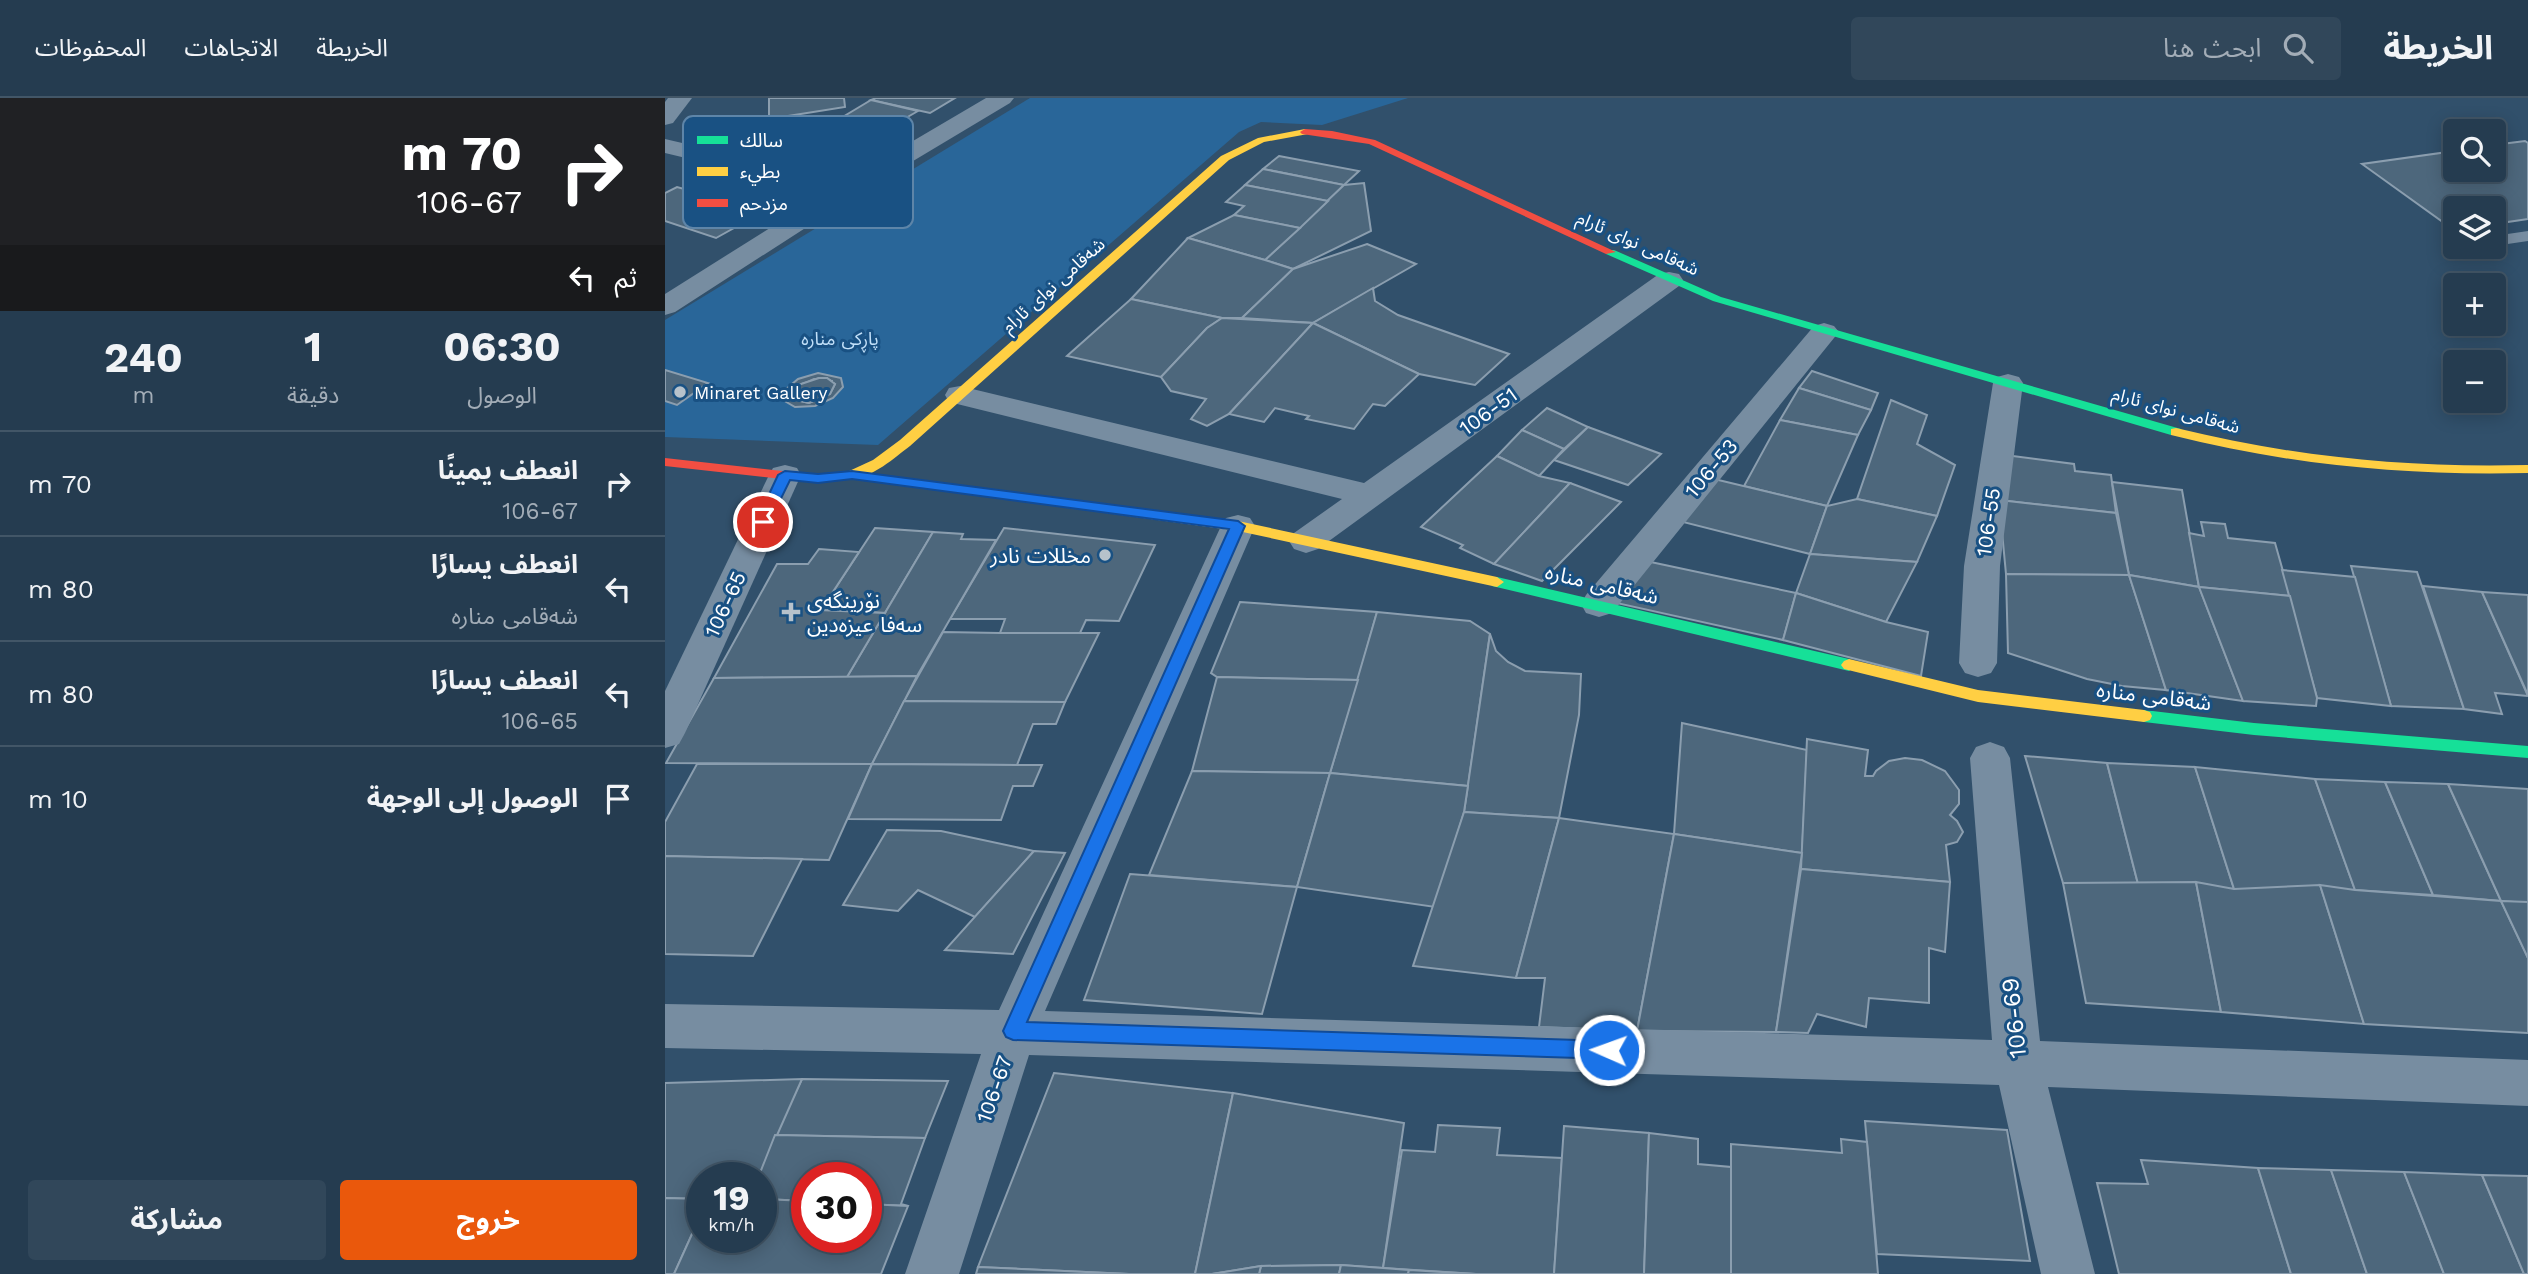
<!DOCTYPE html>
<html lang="ar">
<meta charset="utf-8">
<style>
:root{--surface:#253c50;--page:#31475a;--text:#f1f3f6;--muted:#a3adb7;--line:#425667;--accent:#ea580c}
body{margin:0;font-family:"Work Sans","Noto Sans Arabic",sans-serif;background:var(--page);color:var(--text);direction:rtl;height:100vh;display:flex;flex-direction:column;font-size:26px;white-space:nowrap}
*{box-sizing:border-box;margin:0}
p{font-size:23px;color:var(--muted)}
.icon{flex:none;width:38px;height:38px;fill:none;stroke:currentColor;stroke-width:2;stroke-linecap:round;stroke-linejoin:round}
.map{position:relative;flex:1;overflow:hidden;direction:ltr}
.sheet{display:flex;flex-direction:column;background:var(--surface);width:665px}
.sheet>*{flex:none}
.top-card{background:#202124;color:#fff;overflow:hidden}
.fabs{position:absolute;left:1778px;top:21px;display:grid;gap:14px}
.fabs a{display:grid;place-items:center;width:63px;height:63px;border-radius:7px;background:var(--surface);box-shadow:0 4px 18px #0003,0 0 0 2px var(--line);font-size:35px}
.speed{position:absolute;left:21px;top:1064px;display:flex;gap:14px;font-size:35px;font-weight:700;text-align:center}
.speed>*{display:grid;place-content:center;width:91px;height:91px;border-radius:50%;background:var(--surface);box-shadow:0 4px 18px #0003,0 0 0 2px var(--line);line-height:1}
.speed small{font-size:18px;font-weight:400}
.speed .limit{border:10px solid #d22;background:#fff;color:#111}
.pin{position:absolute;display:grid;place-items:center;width:60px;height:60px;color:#fff;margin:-30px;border:4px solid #fff;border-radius:50%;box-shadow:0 2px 7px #0007}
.me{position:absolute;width:77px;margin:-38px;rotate:272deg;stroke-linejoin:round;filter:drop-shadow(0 0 5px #0008)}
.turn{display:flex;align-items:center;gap:24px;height:147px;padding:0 28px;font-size:32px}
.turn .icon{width:91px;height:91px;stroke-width:2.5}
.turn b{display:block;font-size:49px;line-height:60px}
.then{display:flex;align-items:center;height:66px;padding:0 28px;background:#0003;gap:14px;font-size:26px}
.eta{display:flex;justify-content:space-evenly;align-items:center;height:119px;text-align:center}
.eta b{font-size:42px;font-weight:700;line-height:49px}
.cta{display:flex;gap:14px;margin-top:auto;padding:14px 28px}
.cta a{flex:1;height:80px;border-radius:7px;background:var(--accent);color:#fff;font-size:28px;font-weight:700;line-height:80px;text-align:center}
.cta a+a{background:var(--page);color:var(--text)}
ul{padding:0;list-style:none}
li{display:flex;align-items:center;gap:21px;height:105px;padding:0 28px;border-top:2px solid var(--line)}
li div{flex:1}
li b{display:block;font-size:26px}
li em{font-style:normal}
header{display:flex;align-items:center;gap:42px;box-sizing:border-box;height:98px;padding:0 35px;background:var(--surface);border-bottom:2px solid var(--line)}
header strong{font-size:33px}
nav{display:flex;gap:38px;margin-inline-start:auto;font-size:24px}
.search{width:490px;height:63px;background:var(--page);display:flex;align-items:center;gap:18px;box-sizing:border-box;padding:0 24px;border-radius:7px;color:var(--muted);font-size:26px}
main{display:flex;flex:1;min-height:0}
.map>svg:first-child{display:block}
.green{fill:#296699}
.building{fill:#4d677c;stroke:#8b9eaf;stroke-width:2;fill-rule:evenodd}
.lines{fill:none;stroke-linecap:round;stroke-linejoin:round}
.lane{fill:#778da1;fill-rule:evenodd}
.street{fill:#778da1;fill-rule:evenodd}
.fast{fill:#16e098;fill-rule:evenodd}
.slow{fill:#ffcf43;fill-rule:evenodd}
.jam{fill:#f24e42;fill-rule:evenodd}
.route{fill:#1a73e8;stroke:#114b97;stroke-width:2}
.poi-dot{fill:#b7c2cb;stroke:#195183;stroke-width:2.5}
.labels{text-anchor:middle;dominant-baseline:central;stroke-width:6;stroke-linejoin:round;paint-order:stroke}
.far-street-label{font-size:18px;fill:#fff;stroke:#195183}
.far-park-label{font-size:18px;fill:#c2e0f9;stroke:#195183}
.far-poi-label{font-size:18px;fill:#fff;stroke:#195183;text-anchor:start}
.street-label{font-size:21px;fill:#fff;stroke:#195183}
.poi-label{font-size:21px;fill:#fff;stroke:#195183;text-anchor:end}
.near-street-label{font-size:24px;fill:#fff;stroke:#195183}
.key{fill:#195183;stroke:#5e85a8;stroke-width:2}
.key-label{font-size:19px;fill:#fff}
</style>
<header>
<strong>الخريطة</strong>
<div class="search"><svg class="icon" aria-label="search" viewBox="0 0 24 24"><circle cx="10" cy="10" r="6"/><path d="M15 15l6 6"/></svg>ابحث هنا</div>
<nav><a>الخريطة</a><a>الاتجاهات</a><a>المحفوظات</a></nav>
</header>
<main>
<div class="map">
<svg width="1863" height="1176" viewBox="0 0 1863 1176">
<rect width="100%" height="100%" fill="#31506b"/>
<polygon class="green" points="365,0 743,0 657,27 596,24 574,34 213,347 0,339 0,222"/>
<g class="building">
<polygon points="104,0 179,0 180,9 104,21"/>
<polygon points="211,0 290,0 265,15 206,2"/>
<polygon points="206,2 253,13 218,33 171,23"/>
<polygon points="1860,43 1863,45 1863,121 1829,126 1829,110 1790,110 1789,132 1697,66 1790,53 1790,72 1829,72 1829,47"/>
<polygon points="614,58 694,73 679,87 598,71"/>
<polygon points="598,71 679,87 663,103 580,87"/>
<polygon points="699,85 706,133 628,171 600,162 679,87"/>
<polygon points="47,86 92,99 88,103 107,109 51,140 0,123 0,95 12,89 30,94"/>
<polygon points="580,87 663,103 635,130 569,117 579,108 561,104"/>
<polygon points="569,117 635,130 600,162 523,140"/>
<polygon points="523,140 600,162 628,171 577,220 557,220 466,201"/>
<polygon points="702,146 751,166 648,225 577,220 628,171"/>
<polygon points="708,190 710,203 733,217 844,256 810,287 754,276 648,225"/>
<polygon points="466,201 518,212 557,220 542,230 496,279 402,258"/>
<polygon points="557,220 648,225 564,316 542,328 526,321 541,301 506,293 496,279 542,230"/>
<polygon points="648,225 754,276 720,308 708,306 689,331 641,321 644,318 610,310 599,324 564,316"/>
<polygon points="0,272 43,285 12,307 0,303"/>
<polygon points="1147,273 1213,295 1206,312 1134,290"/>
<polygon points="153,275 176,280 178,289 168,300 150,308 130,309 118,302 120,292 133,281"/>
<path d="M154 280H162L170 286 165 296 144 305 126 301 125 296 130 288ZM149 281 167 283V292L151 302 140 304 129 300 127 296 131 289Z"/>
<polygon points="154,280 162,280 170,286 165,296 144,305 126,301 125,296 130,288"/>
<polygon points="1134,290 1206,312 1193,337 1115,322"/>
<polygon points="1226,302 1262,317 1252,346 1290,367 1272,418 1192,401"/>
<polygon points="882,310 923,329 899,351 857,332"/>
<polygon points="1115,322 1193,337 1162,408 1079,388"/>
<polygon points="923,329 996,356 963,387 889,362"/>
<polygon points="857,332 899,351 874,378 832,358"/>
<polygon points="1340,357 1409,366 1410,373 1446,377 1451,415 1334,402"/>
<polygon points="832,358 874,378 905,385 829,466 795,450 798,447 756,429"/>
<polygon points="1045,380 1162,408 1145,456 1014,423"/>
<polygon points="1447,384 1517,392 1534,489 1464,477"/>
<polygon points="905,385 956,404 877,483 829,466"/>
<polygon points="1192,401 1272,418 1252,464 1145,456 1162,408"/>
<polygon points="1334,402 1451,415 1464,477 1341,476"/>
<polygon points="1536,424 1560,426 1563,440 1610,445 1625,498 1534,489 1524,435 1539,438"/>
<polygon points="210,430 268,434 220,515 156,512"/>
<polygon points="339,430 490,447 454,523 421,522 415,535 335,535 340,521 285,521"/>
<polygon points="268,434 298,436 296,441 331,442 252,578 182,579"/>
<polygon points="154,451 194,454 156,512 220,515 182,579 49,580 112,466 143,466"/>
<polygon points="1145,456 1252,464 1221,524 1131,495"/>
<polygon points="981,463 1131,495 1118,542 947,504"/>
<polygon points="1686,468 1752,474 1799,611 1726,608"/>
<polygon points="1617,472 1690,479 1726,608 1652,600"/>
<polygon points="1341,476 1464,477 1501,592 1457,588 1422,581 1343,555"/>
<polygon points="1464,477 1534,489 1578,603 1501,592"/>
<polygon points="1758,488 1817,494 1863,598 1830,595 1837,616 1799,611"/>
<polygon points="1534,489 1625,498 1652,600 1651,608 1578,603"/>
<polygon points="1817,494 1863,497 1863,597"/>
<polygon points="1131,495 1221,524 1263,534 1256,578 1118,542"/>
<polygon points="575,504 712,514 693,582 552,579 546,575"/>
<polygon points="712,514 805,523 825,536 803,688 665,675"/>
<polygon points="278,534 335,535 434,535 400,604 239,603"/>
<polygon points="825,536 831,553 843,564 860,573 916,576 914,617 894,720 799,714"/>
<polygon points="252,578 207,666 1,665 49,580"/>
<polygon points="552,579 693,582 665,675 527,673"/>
<polygon points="239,603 400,604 391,626 368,626 352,667 207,666"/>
<polygon points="1017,625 1142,652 1137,755 1009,736"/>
<polygon points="1142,641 1203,652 1200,678 1208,678 1211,673 1224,663 1240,660 1257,662 1280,673 1294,692 1294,706 1285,717 1292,723 1298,734 1292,744 1281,747 1285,784 1136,771"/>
<polygon points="1360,658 1442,665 1473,786 1398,785"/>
<polygon points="1442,665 1530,669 1569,791 1473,786"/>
<polygon points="32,666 207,666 164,762 0,758 0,724"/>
<polygon points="207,666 352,667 377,667 368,688 348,688 336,722 183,721"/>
<polygon points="1530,669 1650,681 1690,792 1569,791"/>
<polygon points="527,673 665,675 632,789 484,777"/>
<polygon points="665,675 803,688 799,714 770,809 632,789"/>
<polygon points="1650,681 1720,684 1768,797 1690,792"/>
<polygon points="1720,684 1783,686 1836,803 1768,797"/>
<polygon points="1783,686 1863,691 1863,805 1836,803"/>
<polygon points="799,714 894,720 851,880 748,868"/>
<polygon points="894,720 1009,736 972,933 874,929 880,880 851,880"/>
<polygon points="222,732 276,733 369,753 310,819 253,792 233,813 178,807"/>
<polygon points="1009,736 1137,755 1111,934 972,933"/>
<polygon points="369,753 400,755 348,856 280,852"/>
<polygon points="0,758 137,761 88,858 0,856"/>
<polygon points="1136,771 1285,784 1280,854 1264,850 1264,905 1204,900 1201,929 1152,916 1143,935 1111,934"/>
<polygon points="465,776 632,789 597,916 419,902"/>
<polygon points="1531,784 1556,914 1421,905 1398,785"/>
<polygon points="1531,784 1569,791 1655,787 1699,926 1556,914"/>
<polygon points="1655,787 1690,792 1836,803 1863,860 1863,935 1699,926"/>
<polygon points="1836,803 1863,804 1863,860"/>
<polygon points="389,975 568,995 530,1176 464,1176 313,1169"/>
<polygon points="137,981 283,983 260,1040 110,1037"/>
<polygon points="137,981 93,1080 37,1080 37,1101 0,1100 0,985"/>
<polygon points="568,995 739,1025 718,1170 676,1167 596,1168 547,1176 530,1176"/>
<polygon points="1200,1023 1342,1032 1365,1163 1212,1156"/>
<polygon points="773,1027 835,1030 832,1057 897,1060 889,1176 811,1176 718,1170 737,1052 770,1054"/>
<polygon points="899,1028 984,1035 979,1176 889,1176"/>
<polygon points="984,1035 1033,1041 1033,1066 1066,1069 1066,1176 979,1176"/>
<polygon points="110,1037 260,1040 236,1106 243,1108 201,1106 201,1080 142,1080 142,1103 96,1101 96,1080 93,1080"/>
<polygon points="1176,1041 1202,1044 1213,1176 1066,1176 1066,1046 1177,1055"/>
<polygon points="1476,1062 1593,1070 1626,1176 1454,1176 1432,1085 1483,1086"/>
<polygon points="1593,1070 1666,1072 1702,1176 1626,1176"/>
<polygon points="1666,1072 1739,1074 1779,1176 1702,1176"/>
<polygon points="1739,1074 1817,1077 1859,1176 1779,1176"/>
<polygon points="1817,1077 1863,1078 1863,1176 1859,1176"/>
<polygon points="0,1100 37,1101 37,1114 9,1176 0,1176"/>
<polygon points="96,1101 142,1103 142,1139 201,1139 201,1106 243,1108 216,1176 9,1176 37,1114 37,1139 96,1139"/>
<polygon points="676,1167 674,1176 594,1176 596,1168"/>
<polygon points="676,1167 718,1170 744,1172 743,1176 674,1176"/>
<polygon points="596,1168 594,1176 547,1176"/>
<polygon points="313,1169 464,1176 311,1176"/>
<polygon points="744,1172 811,1176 743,1176"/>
</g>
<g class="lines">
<polygon class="lane" points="1863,133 1863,143 1829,148 1829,138"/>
<g class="street">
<polygon points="3,0 27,0 8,25 0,27 0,4"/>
<polygon points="321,0 349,0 345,5 193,96 10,214 0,217 0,196 162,94 0,55 0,41 180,83"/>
<polygon points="1004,174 1014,176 1018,182 1014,188 653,451 641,455 629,451 624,443 629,435 677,401 284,304 280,297 284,290 295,288 699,385 994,176"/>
<polygon points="1159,225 1169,228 1174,234 1169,240 947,515 934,519 921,515 916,506 921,497 1149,228"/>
<polygon points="1343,276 1354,279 1358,285 1335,468 1332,565 1326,575 1313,579 1300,575 1294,565 1299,468 1328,285 1332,279"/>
<polygon points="120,367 132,370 136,377 20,635 14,646 0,650 0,593 104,377 108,370"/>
<polygon points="573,417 585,420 590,428 380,913 1327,942 1305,660 1311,649 1325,644 1339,649 1345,660 1375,943 1863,962 1863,1008 1383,989 1430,1176 1376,1176 1334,987 364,957 294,1176 240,1176 316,956 0,950 0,906 334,912 556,428 561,420"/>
</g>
<g class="fast">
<polygon points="941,152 949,152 1056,199 1516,331 1518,334 1516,337 1506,337 1048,203 941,156"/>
<polygon points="832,479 1184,561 1192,567 1184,573 827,488 825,484 827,480"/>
<polygon points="1479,612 1589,625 1863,648 1863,660 1589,637 1479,624 1473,622 1471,618 1473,614"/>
</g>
<g class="slow">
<path d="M640 31 645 34 643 36 599 44 564 62 245 348C229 360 203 384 182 380L180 377 182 374 208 362 235 342 556 58 593 40Z"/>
<path d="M1511 330C1630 359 1741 370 1863 367V375C1741 378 1625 367 1506 337V331Z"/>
<polygon points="286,386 573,423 832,479 839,484 832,489 573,433 281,393 279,390 281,387"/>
<polygon points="1184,561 1313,592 1479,612 1485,614 1487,618 1485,622 1479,624 1313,604 1179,571 1176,567 1179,563"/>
</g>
<g class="jam">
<polygon points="640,31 667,33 710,42 951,154 941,156 704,46 637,36 635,34"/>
<polygon points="0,360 153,377 187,373 286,386 293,390 286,394 187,381 153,385 0,368"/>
</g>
</g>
<polygon class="route" points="120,373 153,376 187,373 573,423 580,428 362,924 944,943 952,945 954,952 952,959 944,961 348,942 341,939 338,933 564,431 187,381 153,385 125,382 103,427 93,427 91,424 113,377"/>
<g class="poi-dot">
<circle cx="15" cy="294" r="7"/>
<circle cx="440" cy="457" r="7"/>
<path d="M122.5 503.5h7v7h7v7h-7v7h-7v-7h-7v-7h7z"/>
</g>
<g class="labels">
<g class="far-street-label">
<text transform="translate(973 145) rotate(24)">شەقامی نوای ئارام</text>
<text transform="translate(388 187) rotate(-42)">شەقامی نوای ئارام</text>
<text transform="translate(1511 312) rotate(15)">شەقامی نوای ئارام</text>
</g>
<g class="far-park-label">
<text x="175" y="240">پاڕکی منارە</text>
</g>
<g class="far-poi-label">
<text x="29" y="294">Minaret Gallery</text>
</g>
<g class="street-label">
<text transform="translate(823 313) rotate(-36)">106-51</text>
<text transform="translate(1046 370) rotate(-50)">106-53</text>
<text transform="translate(1323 424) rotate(-82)">106-55</text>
<text transform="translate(937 486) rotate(13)">شەقامی منارە</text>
<text transform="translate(60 506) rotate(-65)">106-65</text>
<text transform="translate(1489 598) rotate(7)">شەقامی منارە</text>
<text transform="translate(329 991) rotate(-71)">106-67</text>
</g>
<g class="poi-label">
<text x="426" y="457">مخللات نادر</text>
<text x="142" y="502" text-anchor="start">نۆرینگەی<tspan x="142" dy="24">سەفا عیزەدین</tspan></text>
</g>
<g class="near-street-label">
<text transform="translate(1349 920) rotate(-96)">106-69</text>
</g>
</g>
<rect x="18" y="18" width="230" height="112" rx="10" class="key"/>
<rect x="32" y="38" width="31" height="8" fill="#16e098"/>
<rect x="32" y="69" width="31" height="9" fill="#ffcf43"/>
<rect x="32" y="101" width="31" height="8" fill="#f24e42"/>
<g class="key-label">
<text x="75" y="49">سالك</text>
<text x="75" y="80">بطيء</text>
<text x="75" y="112">مزدحم</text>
</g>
</svg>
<div class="fabs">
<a><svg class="icon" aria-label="search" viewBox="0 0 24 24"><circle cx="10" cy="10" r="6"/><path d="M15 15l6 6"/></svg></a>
<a><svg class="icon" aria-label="layers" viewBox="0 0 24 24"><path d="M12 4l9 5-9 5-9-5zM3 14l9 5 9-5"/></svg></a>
<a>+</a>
<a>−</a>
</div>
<div class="speed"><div>19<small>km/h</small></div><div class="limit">30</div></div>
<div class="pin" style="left:98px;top:424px;background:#d93025"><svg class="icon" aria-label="arrive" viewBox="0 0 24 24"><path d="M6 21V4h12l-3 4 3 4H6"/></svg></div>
<svg class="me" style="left:944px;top:952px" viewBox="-20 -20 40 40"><circle r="17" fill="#1a73e8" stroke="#fff" stroke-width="3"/><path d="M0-11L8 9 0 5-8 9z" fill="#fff"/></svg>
</div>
<section class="sheet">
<div class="top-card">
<div class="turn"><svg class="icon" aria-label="right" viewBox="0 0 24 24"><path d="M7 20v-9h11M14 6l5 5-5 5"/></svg><div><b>70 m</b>106-67</div></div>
<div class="then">ثم<svg class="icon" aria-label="left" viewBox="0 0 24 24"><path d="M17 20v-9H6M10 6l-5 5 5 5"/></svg></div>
</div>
<div class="eta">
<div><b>06:30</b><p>الوصول</p></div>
<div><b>1</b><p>دقيقة</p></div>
<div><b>240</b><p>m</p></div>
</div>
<ul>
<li><svg class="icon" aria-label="right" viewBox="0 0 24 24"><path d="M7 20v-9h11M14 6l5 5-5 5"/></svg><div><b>انعطف يمينًا</b><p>106-67</p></div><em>70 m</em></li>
<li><svg class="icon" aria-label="left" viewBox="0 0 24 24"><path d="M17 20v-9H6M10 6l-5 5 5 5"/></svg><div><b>انعطف يسارًا</b><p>شەقامی منارە</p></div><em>80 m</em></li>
<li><svg class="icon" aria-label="left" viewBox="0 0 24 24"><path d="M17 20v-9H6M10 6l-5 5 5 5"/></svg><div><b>انعطف يسارًا</b><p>106-65</p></div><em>80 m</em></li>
<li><svg class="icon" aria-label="arrive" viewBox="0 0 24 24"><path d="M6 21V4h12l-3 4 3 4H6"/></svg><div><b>الوصول إلى الوجهة</b></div><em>10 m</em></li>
</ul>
<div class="cta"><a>خروج</a><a>مشاركة</a></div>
</section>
</main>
